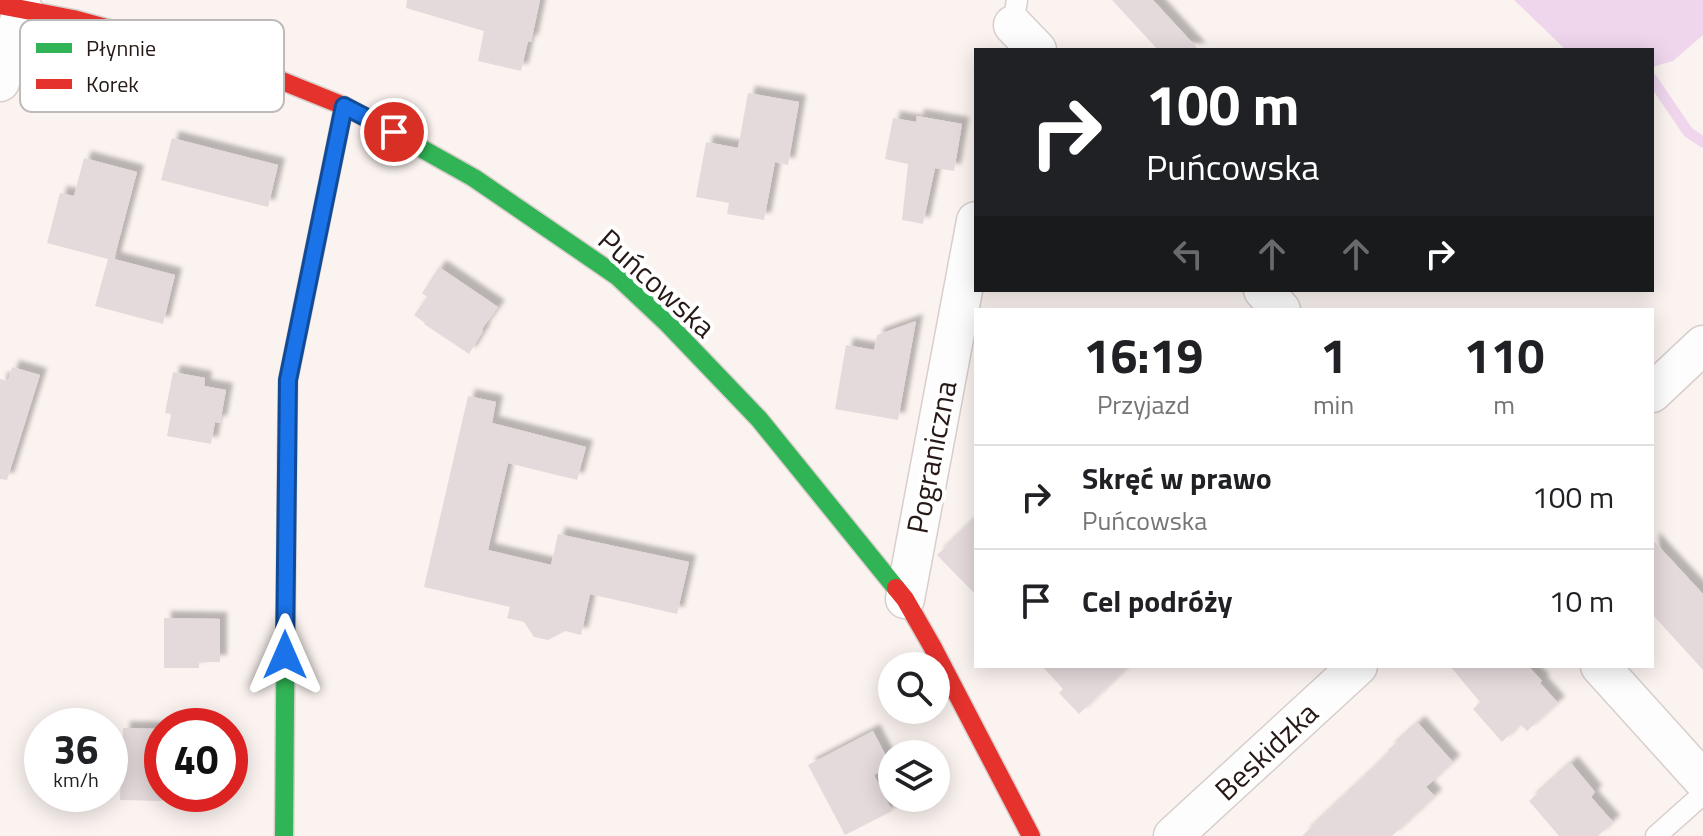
<!DOCTYPE html>
<html lang="pl">
<meta charset="utf-8">
<style>
:root{--surface:#fff;--page:#f6f6f6;--text:#202124;--muted:#757577;--line:#e0e0e0}
body{margin:0;font-family:"Titillium Web",sans-serif;background:var(--page);color:var(--text);height:100vh;display:flex;flex-direction:column;font-size:30px;white-space:nowrap}
*{box-sizing:border-box;margin:0}
p{font-size:26px;color:var(--muted)}
.icon{flex:none;width:44px;height:44px;fill:none;stroke:currentColor;stroke-width:2;stroke-linecap:round;stroke-linejoin:round}
.map{position:relative;flex:1;overflow:hidden}
.panel{position:absolute;left:974px;top:308px;width:680px;height:360px;display:flex;flex-direction:column;background:var(--surface);border-radius:0px;box-shadow:0 4px 20px #0003}
.panel>*{flex:none}
.hud{position:absolute;left:974px;top:48px;width:680px;height:244px;border-radius:0px;box-shadow:0 4px 20px #0003;background:#202124;color:#fff;overflow:hidden}
.tools{position:absolute;left:878px;top:652px;display:grid;gap:16px}
.tools a{display:grid;place-items:center;width:72px;height:72px;border-radius:50%;background:var(--surface);box-shadow:0 4px 20px #0003;font-size:40px}
.speed{position:absolute;left:24px;top:708px;display:flex;gap:16px;font-size:40px;font-weight:700;text-align:center}
.speed>*{display:grid;place-content:center;width:104px;height:104px;border-radius:50%;background:var(--surface);box-shadow:0 4px 20px #0003;line-height:1}
.speed small{font-size:20px;font-weight:400}
.speed .limit{border:12px solid #d22;background:#fff;color:#111}
.pin{position:absolute;display:grid;place-items:center;width:68px;height:68px;color:#fff;margin:-34px;border:4px solid #fff;border-radius:50%;box-shadow:0 2px 8px #0007}
.me{position:absolute;width:88px;margin:-44px;rotate:0deg;stroke-linejoin:round;filter:drop-shadow(0 0 6px #0008)}
.turn{display:flex;align-items:center;gap:28px;height:168px;padding:0 40px;font-size:36px}
.turn .icon{width:104px;height:104px;stroke-width:2.5}
.turn b{display:block;font-size:56px;line-height:68px}
.lanes{display:flex;align-items:center;height:76px;padding:0 40px;background:#0003;justify-content:center;gap:40px;direction:ltr}
.lanes .off{opacity:.35}
.eta{display:flex;justify-content:space-evenly;align-items:center;height:136px;text-align:center}
.eta b{font-size:48px;font-weight:700;line-height:56px}
ul{padding:0;list-style:none}
li{display:flex;align-items:center;gap:24px;height:104px;padding:0 40px;border-top:2px solid var(--line)}
li div{flex:1}
li b{display:block;font-size:30px}
li em{font-style:normal}
.map>svg:first-child{display:block}
.water{fill:#efd6ed}
.lines{fill:none;stroke-linecap:round;stroke-linejoin:round}
.stream{stroke:#efd6ed;stroke-width:11}
.building{fill:#e5dadb;filter:url(#shadow)}
.lane-casing{stroke:#d8cecb;stroke-width:23}
.street-casing{stroke:#d8cecb;stroke-width:41}
.fast-casing{stroke:#d8cecb;stroke-width:21}
.jam-casing{stroke:#d8cecb;stroke-width:21}
.lane{stroke:#fefdfd;stroke-width:20}
.street{stroke:#fefdfd;stroke-width:38}
.fast{stroke:#30b455;stroke-width:18}
.jam{stroke:#e5322d;stroke-width:18}
.route-casing{stroke:#114b97;stroke-width:20}
.route{stroke:#1a73e8;stroke-width:14}
.labels{text-anchor:middle;dominant-baseline:central;stroke-width:8;stroke-linejoin:round;paint-order:stroke}
.street-label{font-size:30px;fill:#261916;stroke:#fff}
.key{fill:#fff;stroke:#bebab9;stroke-width:2}
.key-label{font-size:22px;fill:#261916}
</style>
<div class="map">
<svg width="1703" height="836" viewBox="0 0 1703 836">
<defs>
<filter id="shadow"><feDropShadow dx="7" dy="-7" stdDeviation="2" flood-color="#0004"/></filter>
</defs>
<rect width="100%" height="100%" fill="#fbf3f0"/>
<polygon class="water" points="1514,0 1703,0 1703,35 1673,61 1652,67 1652,50 1566,50"/>
<g class="lines">
<polyline class="stream" points="1652,79 1688,132 1703,142"/>
</g>
<g class="building">
<polygon points="407,0 540,0 531,42 528,41 521,71 478,61 484,31 406,8"/>
<polygon points="1112,0 1153,0 1199,50 1158,50"/>
<polygon points="748,93 799,102 788,165 775,162 764,220 727,214 729,203 696,197 706,142 738,148"/>
<polygon points="917,116 962,124 954,171 935,168 923,224 902,220 908,164 885,159 893,118 916,122"/>
<polygon points="172,138 278,165 268,207 161,180"/>
<polygon points="84,158 137,172 114,259 175,275 163,324 95,306 108,259 47,243 60,193 74,196"/>
<polygon points="439,267 498,307 482,329 483,331 469,354 424,324 425,323 414,315 427,297 422,293"/>
<polygon points="916,321 898,420 835,409 846,345 874,350 877,335"/>
<polygon points="12,367 40,375 7,480 0,479 0,379 8,381"/>
<polygon points="173,372 205,378 204,386 226,390 220,423 215,422 211,444 167,436 171,414 165,413"/>
<polygon points="468,396 496,402 492,423 586,447 577,480 508,463 488,550 551,565 558,534 689,562 677,614 590,594 581,635 565,631 548,640 534,637 524,622 507,618 510,607 424,587"/>
<polygon points="976,518 976,595 937,555"/>
<polygon points="1652,539 1703,594 1703,670 1652,614"/>
<polygon points="164,618 220,619 220,662 199,662 199,668 164,668"/>
<polygon points="1042,666 1128,666 1079,714 1059,693 1063,689"/>
<polygon points="1450,666 1528,666 1542,681 1540,683 1558,703 1527,731 1520,724 1502,742 1473,709 1480,702"/>
<polygon points="1418,723 1453,762 1426,787 1435,796 1392,836 1302,836 1369,773 1390,752 1388,750"/>
<polygon points="123,728 162,729 162,801 120,800"/>
<polygon points="873,731 891,766 874,775 892,811 845,835 808,765"/>
<polygon points="1571,763 1595,792 1591,797 1613,822 1598,836 1559,836 1529,801"/>
</g>
<g class="lines">
<defs>
<g id="lane">
<polyline points="1013,25 1017,0"/>
<polyline points="1656,836 1703,794"/>
</g>
<g id="street">
<polyline points="1013,25 1037,50"/>
<polyline points="0,82 23,9"/>
<polyline points="1263,290 1281,310"/>
<polyline points="1652,393 1703,345"/>
<polyline points="905,599 976,221"/>
<polyline points="1600,666 1703,780"/>
<polyline points="1173,836 1358,666"/>
</g>
<g id="fast">
<polyline points="376,123 474,178 617,276 668,324 759,419 896,588"/>
<polyline points="284,836 287,453"/>
</g>
<g id="jam">
<polyline points="0,5 73,19 245,66 344,106 376,123"/>
<polyline points="287,453 288,380 344,106"/>
<polyline points="896,588 905,599 932,646 1031,836"/>
</g>
</defs>
<use href="#lane" class="lane-casing"/>
<use href="#street" class="street-casing"/>
<use href="#fast" class="fast-casing"/>
<use href="#jam" class="jam-casing"/>
<use href="#lane" class="lane"/>
<use href="#street" class="street"/>
<use href="#fast" class="fast"/>
<use href="#jam" class="jam"/>
</g>
<g class="lines">
<defs>
<polyline id="route" points="285,655 288,380 344,106 394,132"/>
</defs>
<use href="#route" class="route-casing"/>
<use href="#route" class="route"/>
</g>
<g class="labels">
<g class="street-label">
<text transform="translate(657 283) rotate(42)">Puńcowska</text>
<text transform="translate(931 457) rotate(-79)">Pograniczna</text>
<text transform="translate(1266 751) rotate(-43)">Beskidzka</text>
</g>
</g>
<rect x="20" y="20" width="264" height="92" rx="12" class="key"/>
<rect x="36" y="43" width="36" height="10" fill="#30b455"/>
<rect x="36" y="79" width="36" height="10" fill="#e5322d"/>
<g class="key-label">
<text x="86" y="56">Płynnie</text>
<text x="86" y="92">Korek</text>
</g>
</svg>
<div class="tools">
<a><svg class="icon" aria-label="search" viewBox="0 0 24 24"><circle cx="10" cy="10" r="6"/><path d="M15 15l6 6"/></svg></a>
<a><svg class="icon" aria-label="layers" viewBox="0 0 24 24"><path d="M12 4l9 5-9 5-9-5zM3 14l9 5 9-5"/></svg></a>
</div>
<div class="speed"><div>36<small>km/h</small></div><div class="limit">40</div></div>
<div class="pin" style="left:394px;top:132px;background:#d93025"><svg class="icon" aria-label="arrive" viewBox="0 0 24 24"><path d="M6 21V4h12l-3 4 3 4H6"/></svg></div>
<svg class="me" style="left:285px;top:655px" viewBox="-20 -20 40 40"><path d="M0-17L14 15 0 8-14 15z" fill="#1a73e8" stroke="#fff" stroke-width="4"/></svg>
<div class="hud">
<div class="turn"><svg class="icon" aria-label="right" viewBox="0 0 24 24"><path d="M7 20v-9h11M14 6l5 5-5 5"/></svg><div><b>100 m</b>Puńcowska</div></div>
<div class="lanes"><svg class="icon off" aria-label="left" viewBox="0 0 24 24"><path d="M17 20v-9H6M10 6l-5 5 5 5"/></svg><svg class="icon off" aria-label="ahead" viewBox="0 0 24 24"><path d="M12 20V5M6 11l6-6 6 6"/></svg><svg class="icon off" aria-label="ahead" viewBox="0 0 24 24"><path d="M12 20V5M6 11l6-6 6 6"/></svg><svg class="icon" aria-label="right" viewBox="0 0 24 24"><path d="M7 20v-9h11M14 6l5 5-5 5"/></svg></div>
</div>
<section class="panel">
<div class="eta">
<div><b>16:19</b><p>Przyjazd</p></div>
<div><b>1</b><p>min</p></div>
<div><b>110</b><p>m</p></div>
</div>
<ul>
<li><svg class="icon" aria-label="right" viewBox="0 0 24 24"><path d="M7 20v-9h11M14 6l5 5-5 5"/></svg><div><b>Skręć w prawo</b><p>Puńcowska</p></div><em>100 m</em></li>
<li><svg class="icon" aria-label="arrive" viewBox="0 0 24 24"><path d="M6 21V4h12l-3 4 3 4H6"/></svg><div><b>Cel podróży</b></div><em>10 m</em></li>
</ul>
</section>
</div>
